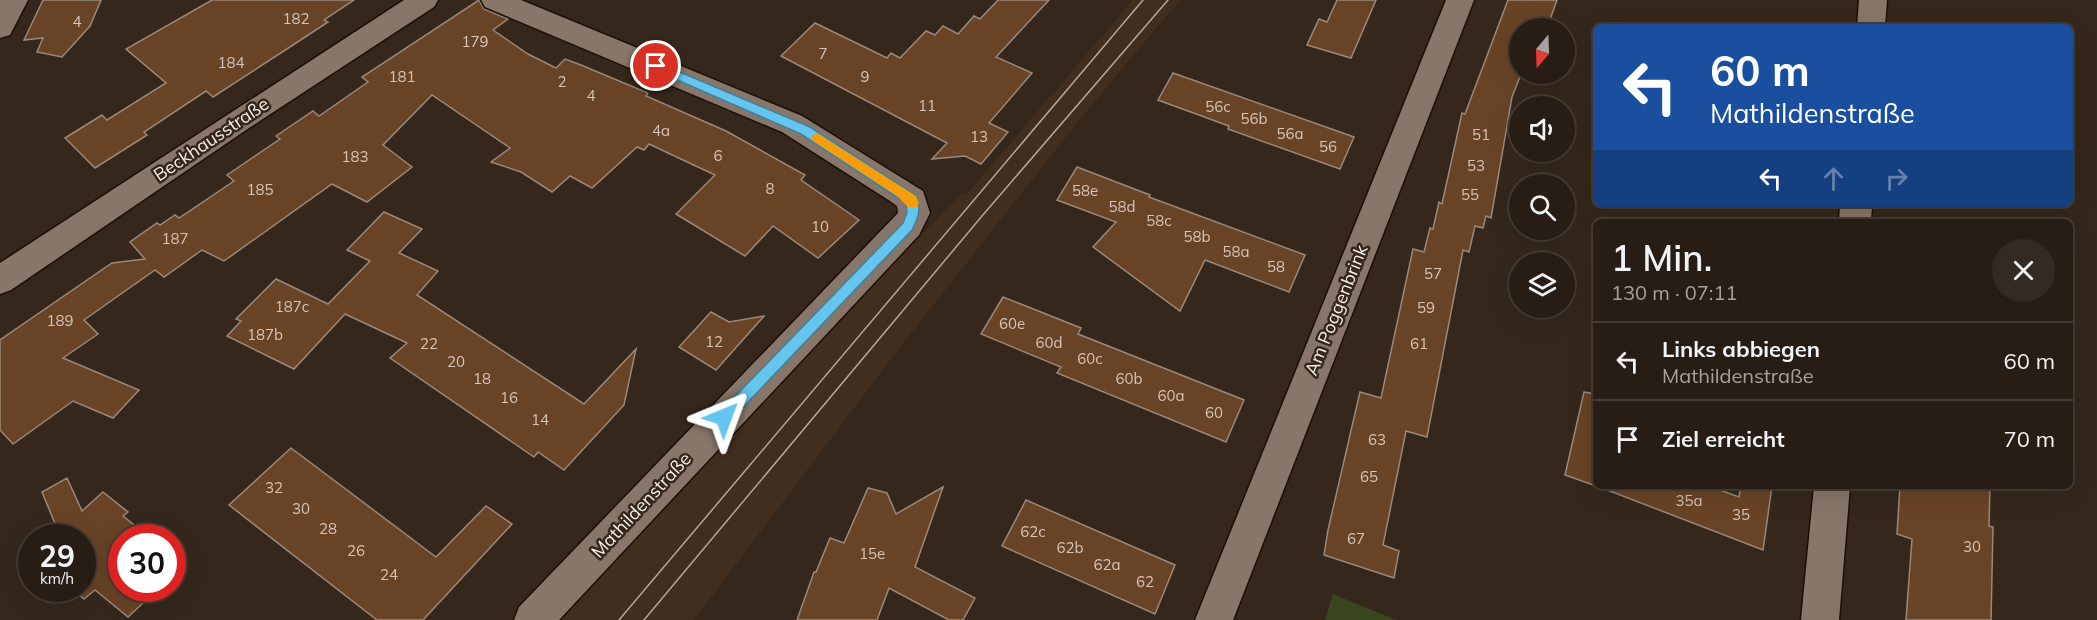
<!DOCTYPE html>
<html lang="de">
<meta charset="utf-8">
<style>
:root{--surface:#281d15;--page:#342a22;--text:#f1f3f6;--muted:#a5a2a0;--line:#443b34}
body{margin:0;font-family:Mulish,sans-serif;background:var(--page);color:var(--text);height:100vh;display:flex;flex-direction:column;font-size:22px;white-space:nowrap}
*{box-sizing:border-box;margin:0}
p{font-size:20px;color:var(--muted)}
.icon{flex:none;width:33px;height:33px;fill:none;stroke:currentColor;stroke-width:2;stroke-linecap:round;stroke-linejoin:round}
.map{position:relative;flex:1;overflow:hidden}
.panel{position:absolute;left:1593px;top:219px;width:480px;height:270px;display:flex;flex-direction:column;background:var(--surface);border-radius:9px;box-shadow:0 6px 24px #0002,0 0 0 2px var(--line)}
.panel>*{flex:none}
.top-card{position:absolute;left:1593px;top:24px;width:480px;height:183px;border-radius:9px;box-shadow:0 6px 24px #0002,0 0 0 2px var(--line);background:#1a4fa0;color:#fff;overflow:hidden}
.needle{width:39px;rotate:199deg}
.buttons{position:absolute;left:1509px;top:18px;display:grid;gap:12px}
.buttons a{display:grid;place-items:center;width:66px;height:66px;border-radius:50%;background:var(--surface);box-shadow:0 6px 24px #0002,0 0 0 2px var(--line);font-size:30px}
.speed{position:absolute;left:18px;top:524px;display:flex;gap:12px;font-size:30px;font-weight:700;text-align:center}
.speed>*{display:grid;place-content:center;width:78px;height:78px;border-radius:50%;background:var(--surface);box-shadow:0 6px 24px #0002,0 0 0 2px var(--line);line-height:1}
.speed small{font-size:15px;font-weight:400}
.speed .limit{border:9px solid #d22;background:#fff;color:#111}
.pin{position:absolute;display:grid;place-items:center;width:51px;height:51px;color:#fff;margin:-26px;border:3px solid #fff;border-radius:50%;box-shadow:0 2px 6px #0007}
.me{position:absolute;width:66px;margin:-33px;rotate:44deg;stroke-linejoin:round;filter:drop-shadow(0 0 4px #0008)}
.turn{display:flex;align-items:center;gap:21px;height:126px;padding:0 18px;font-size:27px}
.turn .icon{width:78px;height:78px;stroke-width:2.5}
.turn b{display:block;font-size:42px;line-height:51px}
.lanes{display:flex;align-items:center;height:57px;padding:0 18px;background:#0003;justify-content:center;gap:30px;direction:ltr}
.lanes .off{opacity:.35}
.round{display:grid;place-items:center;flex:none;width:63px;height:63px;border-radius:32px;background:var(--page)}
.head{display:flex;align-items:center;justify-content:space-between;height:102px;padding:0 18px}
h1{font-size:36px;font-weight:600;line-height:45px}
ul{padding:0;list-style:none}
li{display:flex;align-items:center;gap:18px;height:78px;padding:0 18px;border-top:2px solid var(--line)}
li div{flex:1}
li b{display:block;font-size:22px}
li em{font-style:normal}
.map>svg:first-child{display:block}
.built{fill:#422e1f}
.green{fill:#39451d}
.building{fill:#694326;stroke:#9a887b;stroke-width:1.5}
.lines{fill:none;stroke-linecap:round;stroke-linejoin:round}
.minor-casing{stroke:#1c0f06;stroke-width:3}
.minor{fill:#877669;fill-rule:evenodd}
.tram{stroke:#b2a69e;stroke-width:1.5}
.route{fill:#65c5ee;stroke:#42809b;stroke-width:1.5}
.slow{fill:#f59e0b}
.labels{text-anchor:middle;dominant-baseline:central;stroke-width:5;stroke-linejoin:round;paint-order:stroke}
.number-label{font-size:15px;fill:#d5c4b8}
.street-label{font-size:18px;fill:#f9efe8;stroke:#35271c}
</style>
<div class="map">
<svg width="2097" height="620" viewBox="0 0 2097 620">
<rect width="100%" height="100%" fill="#35271c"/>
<polygon class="built" points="1133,0 1180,0 1081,118 894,355 694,620 550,620 621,543 962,193 966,195"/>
<polygon class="green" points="1333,594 1396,620 1325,620"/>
<g class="building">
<polygon points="43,0 101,0 90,26 62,57 37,52 43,38 24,40"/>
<polygon points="212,0 354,0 324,20 328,22 293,45 213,97 206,91 144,132 147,135 95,168 65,138 102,115 107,120 166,83 126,49"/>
<polygon points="479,0 484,9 508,19 493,30 528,54 556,68 565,59 581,65 648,93 646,96 726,131 805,175 801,180 859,220 818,258 773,226 745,256 676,214 715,175 649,144 644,150 637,147 592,188 570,176 552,192 521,172 491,162 510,148 432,95 383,145 412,167 367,202 332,184 224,261 202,250 164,277 155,270 84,320 98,334 63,358 139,390 113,418 73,401 13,444 0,430 0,340 112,263 145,259 130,242 157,223 160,225 175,215 179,218 234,181 227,175 280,139 276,136 313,111 319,116 368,82 362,77"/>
<polygon points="998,0 1049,0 996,57 1032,73 989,123 1008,132 981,164 965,156 932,159 947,143 781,56 815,23 887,58 891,53 900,58 926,31 935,35 943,26 958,34 974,16 980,19"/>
<polygon points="1337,0 1376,0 1351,58 1307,45 1319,19 1327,22"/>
<polygon points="1508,0 1557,0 1547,28 1520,28 1521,74 1512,97 1491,218 1486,216 1483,228 1475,226 1469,252 1463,250 1427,437 1406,431 1383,545 1399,551 1394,578 1324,555 1328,530 1360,392 1381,398 1413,249 1424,252 1430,228 1433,229 1439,202 1442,204 1462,113 1465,114"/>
<polygon points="1173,73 1354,137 1340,169 1228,129 1229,126 1158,100"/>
<polygon points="1077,167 1150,195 1149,197 1305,255 1289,292 1205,260 1180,311 1093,247 1116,222 1057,200"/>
<polygon points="384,212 422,229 399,253 438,271 417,295 584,404 636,349 624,405 564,470 538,452 534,457 390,358 407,343 345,314 294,369 227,336 241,321 236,319 276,279 328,304 370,261 347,250"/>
<polygon points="1003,297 1081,328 1078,334 1244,400 1226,442 1057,373 1061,367 981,334"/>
<polygon points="711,312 729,322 764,316 716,370 679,347"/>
<polygon points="1584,392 1596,394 1596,486 1565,475"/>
<polygon points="291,448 436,557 486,506 512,524 423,620 377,620 229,505"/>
<polygon points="67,478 82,511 103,492 128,512 123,516 149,537 122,537 122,588 159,588 128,617 95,590 84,599 71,588 82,588 82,537 51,537 58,531 42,492"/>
<polygon points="1602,486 1709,486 1739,497 1741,486 1772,486 1763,550 1602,488"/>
<polygon points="1900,486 1990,486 1989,526 1993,527 1991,620 1906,620 1912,539 1897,534"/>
<polygon points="943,487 915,567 975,598 963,620 949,620 889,588 877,620 797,620 814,572 816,572 830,538 844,543 868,488 887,493 896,514"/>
<polygon points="1026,500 1175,565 1155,614 1002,546"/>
</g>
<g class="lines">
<defs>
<g id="minor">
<polygon points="28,0 10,35 0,38 0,0"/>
<polygon points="404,0 438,0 434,7 249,128 11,290 0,294 0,263"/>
<polygon points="481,0 521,0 802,116 923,191 930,213 919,235 559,620 514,620 519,607 898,213 897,206 890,201 782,132 485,7"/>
<polygon points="1446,0 1474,0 1233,620 1195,620"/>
<polygon points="1859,0 1887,0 1885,27 1857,27"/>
<polygon points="1840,204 1872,204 1871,222 1839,222"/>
<polygon points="1814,486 1850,486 1839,620 1801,620"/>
</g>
</defs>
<use href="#minor" class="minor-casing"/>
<use href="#minor" class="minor"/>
<g class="tram">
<polyline points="619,620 1143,0"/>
<polyline points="644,620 982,216 1168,0"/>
</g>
</g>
<path class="route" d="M656 62 810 127 916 196C922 209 918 218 912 230L729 422 724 424 719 422 717 417 719 413 903 223 907 213 906 203 801 134 652 69 650 66Z"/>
<polygon class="slow" points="817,133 916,196 919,203 917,207 908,207 897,196 813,141 811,138 813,135"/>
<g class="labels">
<g class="number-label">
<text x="296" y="18">182</text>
<text x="77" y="21">4</text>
<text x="475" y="41">179</text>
<text x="823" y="53">7</text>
<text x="231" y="62">184</text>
<text x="402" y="76">181</text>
<text x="865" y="76">9</text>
<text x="562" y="81">2</text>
<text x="591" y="95">4</text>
<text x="927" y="105">11</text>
<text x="1218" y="106">56c</text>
<text x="1254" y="118">56b</text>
<text x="661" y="130">4a</text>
<text x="1290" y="133">56a</text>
<text x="1481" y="134">51</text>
<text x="979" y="136">13</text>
<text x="1328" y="146">56</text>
<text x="718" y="155">6</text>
<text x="355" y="156">183</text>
<text x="1476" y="165">53</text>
<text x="770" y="188">8</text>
<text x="260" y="189">185</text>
<text x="1085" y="190">58e</text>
<text x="1470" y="194">55</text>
<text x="1122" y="206">58d</text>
<text x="1159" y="220">58c</text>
<text x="820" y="226">10</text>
<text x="1197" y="236">58b</text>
<text x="175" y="238">187</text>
<text x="1236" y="251">58a</text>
<text x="1276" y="266">58</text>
<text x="1433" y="273">57</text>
<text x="292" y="306">187c</text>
<text x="1426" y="307">59</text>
<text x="60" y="320">189</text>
<text x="1012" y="323">60e</text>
<text x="265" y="334">187b</text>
<text x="714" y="341">12</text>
<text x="1049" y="342">60d</text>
<text x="429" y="343">22</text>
<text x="1419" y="343">61</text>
<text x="1090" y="358">60c</text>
<text x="456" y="361">20</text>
<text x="482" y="378">18</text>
<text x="1129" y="378">60b</text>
<text x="1171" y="395">60a</text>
<text x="509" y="397">16</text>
<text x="1214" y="412">60</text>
<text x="540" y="419">14</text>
<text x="1377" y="439">63</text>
<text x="1369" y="476">65</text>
<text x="274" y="487">32</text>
<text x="1689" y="500">35a</text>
<text x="301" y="508">30</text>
<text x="1741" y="514">35</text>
<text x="328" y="528">28</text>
<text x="1033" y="531">62c</text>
<text x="1356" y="538">67</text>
<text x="1972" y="546">30</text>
<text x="1070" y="547">62b</text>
<text x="356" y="550">26</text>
<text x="872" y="553">15e</text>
<text x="1107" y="564">62a</text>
<text x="389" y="574">24</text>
<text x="1145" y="581">62</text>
</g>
<g class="street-label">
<text transform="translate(211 139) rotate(-34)">Beckhausstraße</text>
<text transform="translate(1336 310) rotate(-68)">Am Poggenbrink</text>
<text transform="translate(641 505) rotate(-47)">Mathildenstraße</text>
</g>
</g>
</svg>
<div class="buttons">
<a><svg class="needle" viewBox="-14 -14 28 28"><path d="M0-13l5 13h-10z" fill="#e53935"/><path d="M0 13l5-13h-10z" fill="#a5a2a0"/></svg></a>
<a><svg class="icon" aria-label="sound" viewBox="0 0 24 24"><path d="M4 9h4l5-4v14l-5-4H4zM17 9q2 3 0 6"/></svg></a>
<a><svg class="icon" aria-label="search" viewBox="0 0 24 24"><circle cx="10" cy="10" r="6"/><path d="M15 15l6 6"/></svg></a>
<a><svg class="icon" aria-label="layers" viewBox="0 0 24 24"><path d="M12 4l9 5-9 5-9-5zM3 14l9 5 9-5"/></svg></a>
</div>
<div class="speed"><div>29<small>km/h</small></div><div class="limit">30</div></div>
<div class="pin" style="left:656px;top:66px;background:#d93025"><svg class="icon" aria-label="arrive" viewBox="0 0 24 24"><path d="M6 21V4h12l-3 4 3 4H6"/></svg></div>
<svg class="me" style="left:724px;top:417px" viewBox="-20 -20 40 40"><path d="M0-17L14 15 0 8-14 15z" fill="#65c5ee" stroke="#fff" stroke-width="4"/></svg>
<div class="top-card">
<div class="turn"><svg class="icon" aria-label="left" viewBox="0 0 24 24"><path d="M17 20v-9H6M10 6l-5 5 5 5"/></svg><div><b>60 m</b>Mathildenstraße</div></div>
<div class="lanes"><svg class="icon" aria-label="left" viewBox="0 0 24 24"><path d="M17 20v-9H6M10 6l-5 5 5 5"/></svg><svg class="icon off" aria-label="ahead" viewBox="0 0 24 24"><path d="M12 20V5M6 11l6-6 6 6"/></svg><svg class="icon off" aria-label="right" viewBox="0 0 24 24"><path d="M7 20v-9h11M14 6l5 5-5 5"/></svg></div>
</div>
<section class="panel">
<div class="head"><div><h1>1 Min.</h1><p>130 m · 07:11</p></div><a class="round"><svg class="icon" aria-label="close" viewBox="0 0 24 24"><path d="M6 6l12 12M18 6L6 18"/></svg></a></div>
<ul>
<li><svg class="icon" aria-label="left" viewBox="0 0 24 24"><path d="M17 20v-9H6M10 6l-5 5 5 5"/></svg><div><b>Links abbiegen</b><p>Mathildenstraße</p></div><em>60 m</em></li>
<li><svg class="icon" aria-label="arrive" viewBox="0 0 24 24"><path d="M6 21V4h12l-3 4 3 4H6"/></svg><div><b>Ziel erreicht</b></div><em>70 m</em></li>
</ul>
</section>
</div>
